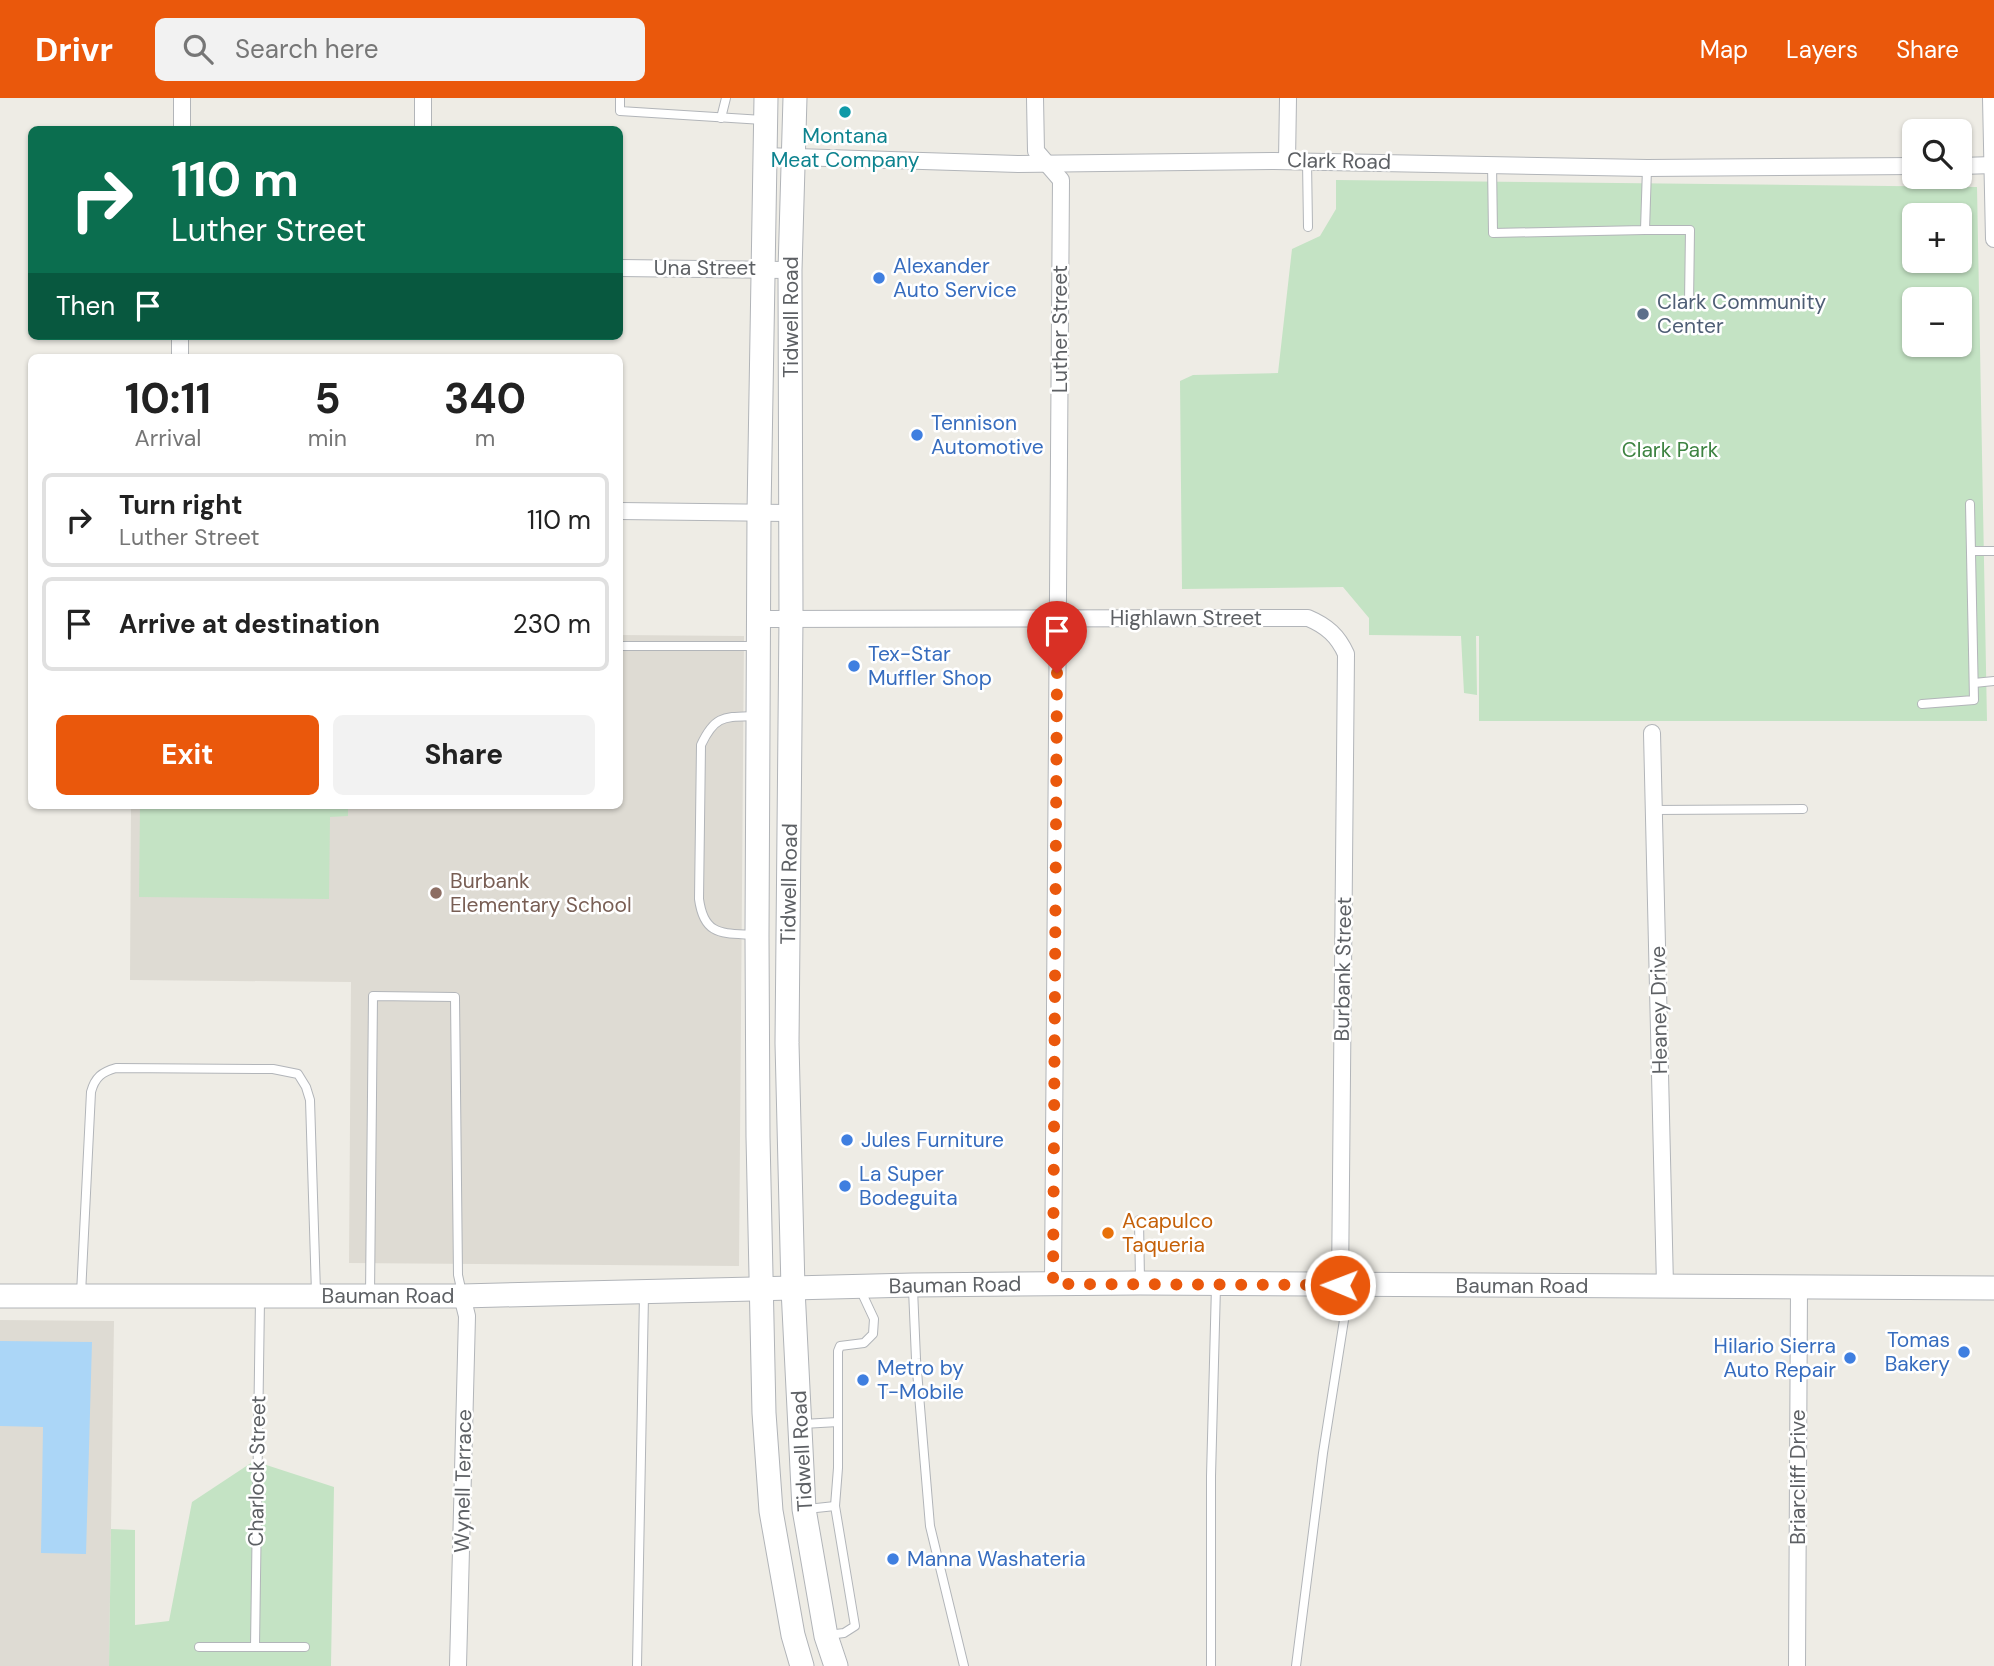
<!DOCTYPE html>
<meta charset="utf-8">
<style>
:root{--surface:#fff;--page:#f2f2f2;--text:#222;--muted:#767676;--line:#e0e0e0;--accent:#ea580c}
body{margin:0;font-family:"DM Sans",sans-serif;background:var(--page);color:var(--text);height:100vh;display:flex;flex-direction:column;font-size:26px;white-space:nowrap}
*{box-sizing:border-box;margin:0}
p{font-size:23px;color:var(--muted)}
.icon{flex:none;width:38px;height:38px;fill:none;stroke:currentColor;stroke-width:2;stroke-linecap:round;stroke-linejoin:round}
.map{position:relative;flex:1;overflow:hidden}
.drawer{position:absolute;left:28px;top:256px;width:595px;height:455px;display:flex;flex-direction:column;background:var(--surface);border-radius:10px;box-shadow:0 2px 5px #0004}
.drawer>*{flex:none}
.guide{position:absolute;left:28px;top:28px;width:595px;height:214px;border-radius:10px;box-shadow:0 2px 5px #0004;background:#0b6e4f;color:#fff;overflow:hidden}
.controls{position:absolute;left:1902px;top:21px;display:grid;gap:14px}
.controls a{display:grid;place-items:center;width:70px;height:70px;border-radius:10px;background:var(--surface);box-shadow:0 2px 5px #0004;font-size:35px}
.pin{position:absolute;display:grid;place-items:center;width:60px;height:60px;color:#fff;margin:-72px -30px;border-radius:50% 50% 50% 0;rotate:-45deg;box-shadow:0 0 7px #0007}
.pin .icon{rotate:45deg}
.me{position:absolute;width:77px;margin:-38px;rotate:271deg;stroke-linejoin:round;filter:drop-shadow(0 0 5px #0008)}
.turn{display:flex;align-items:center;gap:24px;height:147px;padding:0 28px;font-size:32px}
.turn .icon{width:91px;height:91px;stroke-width:2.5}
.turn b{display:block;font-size:49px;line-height:60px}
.then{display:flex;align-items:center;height:66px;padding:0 28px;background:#0003;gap:14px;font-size:26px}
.eta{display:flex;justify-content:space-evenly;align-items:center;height:119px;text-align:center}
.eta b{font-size:42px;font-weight:700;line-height:49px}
.primary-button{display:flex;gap:14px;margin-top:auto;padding:14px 28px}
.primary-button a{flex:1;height:80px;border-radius:10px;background:var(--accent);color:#fff;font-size:28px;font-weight:700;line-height:80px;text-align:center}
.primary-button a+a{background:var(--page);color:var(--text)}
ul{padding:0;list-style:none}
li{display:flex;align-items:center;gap:21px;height:94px;margin:0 14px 10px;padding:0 14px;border:4px solid var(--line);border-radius:10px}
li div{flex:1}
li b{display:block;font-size:26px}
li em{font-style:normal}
header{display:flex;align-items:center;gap:42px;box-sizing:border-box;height:98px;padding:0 35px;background:var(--accent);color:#fff}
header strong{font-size:33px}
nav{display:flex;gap:38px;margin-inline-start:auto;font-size:24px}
.search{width:490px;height:63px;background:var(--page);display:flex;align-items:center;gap:18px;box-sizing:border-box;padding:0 24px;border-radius:10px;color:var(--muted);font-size:26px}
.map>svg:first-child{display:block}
.education{fill:#dedbd3}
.green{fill:#c4e3c4;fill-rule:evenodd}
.water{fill:#abd6f7}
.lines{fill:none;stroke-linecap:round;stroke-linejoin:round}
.lane-casing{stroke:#b2b5b9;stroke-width:10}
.street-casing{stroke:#b2b5b9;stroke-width:18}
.secondary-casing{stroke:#b1b4b8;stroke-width:25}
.lane{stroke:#fff;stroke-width:8}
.street{stroke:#fff;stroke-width:16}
.secondary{stroke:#fff;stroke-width:23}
.route{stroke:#ea580c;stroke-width:12;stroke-dasharray:0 21.6}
.culture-dot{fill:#0f9aa8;stroke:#fff;stroke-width:2.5}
.shop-dot{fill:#3f7fe0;stroke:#fff;stroke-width:2.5}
.service-dot{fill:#5c6f8a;stroke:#fff;stroke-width:2.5}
.education-dot{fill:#8d6e63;stroke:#fff;stroke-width:2.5}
.food-dot{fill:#e8710a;stroke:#fff;stroke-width:2.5}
.labels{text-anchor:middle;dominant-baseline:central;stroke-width:5;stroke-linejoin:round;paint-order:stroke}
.culture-label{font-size:21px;fill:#0d838f;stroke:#fff}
.street-label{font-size:21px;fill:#5d6064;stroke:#fff}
.shop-label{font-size:21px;fill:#366cbe;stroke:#fff;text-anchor:start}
.service-label{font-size:21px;fill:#4e5e75;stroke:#fff;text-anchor:start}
.park-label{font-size:21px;fill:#3d8341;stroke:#fff}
.education-label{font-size:21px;fill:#785e54;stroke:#fff;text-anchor:start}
.food-label{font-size:21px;fill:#c56008;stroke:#fff;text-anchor:start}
</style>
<header>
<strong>Drivr</strong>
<div class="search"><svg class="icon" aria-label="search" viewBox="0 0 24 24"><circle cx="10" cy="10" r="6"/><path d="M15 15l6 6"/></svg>Search here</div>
<nav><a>Map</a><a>Layers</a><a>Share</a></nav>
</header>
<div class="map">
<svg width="1994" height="1568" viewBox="0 0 1994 1568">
<rect width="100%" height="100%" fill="#eeece5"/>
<g class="education">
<polygon points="620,537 744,538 739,1168 349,1165 351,884 130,882 131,707 620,707"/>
<polygon points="0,1222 114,1223 109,1568 0,1568"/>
</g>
<g class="green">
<path d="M1336 82 1977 89 1987 623H1479V538H1476L1477 597 1464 595 1461 538 1369 537V520L1343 489 1182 491 1180 283 1193 277 1278 275 1292 151 1320 138 1336 111ZM1914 117H1960V163H1914ZM1914 201H1960V247H1914Z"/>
<polygon points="140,707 348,707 348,718 330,719 329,801 139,799"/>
<polygon points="254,1363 334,1389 331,1568 109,1568 111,1431 135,1432 135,1527 169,1523 192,1404"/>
</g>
<polygon class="water" points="0,1243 92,1244 86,1456 41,1455 43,1329 0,1328"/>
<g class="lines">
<defs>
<g id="lane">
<polyline points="620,0 620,13 763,22"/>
<polyline points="721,20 726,0"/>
<polyline points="1307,63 1308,129"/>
<polyline points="1492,65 1493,135 1645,132 1647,70"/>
<polyline points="1645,132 1690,132 1689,205"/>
<polyline points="1971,453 1994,453"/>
<polyline points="620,548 755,548"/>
<polyline points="1974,585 1994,583"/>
<polyline points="1922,606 1974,602 1970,406"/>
<polyline points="1654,712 1803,711"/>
<path d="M753 837C722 835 704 838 699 801L701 647C715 617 724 619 755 618"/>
<polyline points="1139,1122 1140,1182"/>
<polyline points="913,1191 916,1261 930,1428 964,1568"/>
<path d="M81 1196 91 994C95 979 102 974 116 970L273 971 298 976 306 989 310 1002 316 1195"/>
<polyline points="370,1197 373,898 455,899 458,1177 462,1195"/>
<polyline points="803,1326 838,1324"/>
<polyline points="807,1411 835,1408"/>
<polyline points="828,1537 844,1535 855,1528 835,1408 838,1370 838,1253 840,1248 864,1245 873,1236 874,1221 860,1191"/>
<polyline points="199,1549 305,1549"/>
<polyline points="255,1549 260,1201"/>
<polyline points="637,1568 644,1197"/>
<polyline points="1211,1568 1211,1378 1216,1188"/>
<polyline points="1296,1568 1323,1355 1344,1222 1341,1190"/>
</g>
<g id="street">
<polyline points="1035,0 1036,53 1061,82 1053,1186"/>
<polyline points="1991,0 1994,141"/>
<polyline points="182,32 182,0"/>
<polyline points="423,32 423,0"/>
<polyline points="764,58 1019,66 1274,63 1647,70 1914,68"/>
<polyline points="1287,63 1288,0"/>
<polyline points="1960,68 1994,67"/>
<polyline points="620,170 790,172"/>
<polyline points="180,259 180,238"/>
<polyline points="620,413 791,415"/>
<path d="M758 521 1308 520C1327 528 1338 538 1346 556L1340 1187"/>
<polyline points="1652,635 1665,1188"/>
<polyline points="458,1568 467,1218 462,1198"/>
<polyline points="1797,1568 1799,1190"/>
</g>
<g id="secondary">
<polyline points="766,0 759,415 757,838 758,1039 764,1315 771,1413 793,1537 802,1568"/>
<polyline points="795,0 790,172 791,520 787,945 793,1191 804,1411 826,1538 836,1568"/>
<polyline points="0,1198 462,1198 913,1187 1140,1185 1994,1190"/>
</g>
</defs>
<use href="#lane" class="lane-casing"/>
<use href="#street" class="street-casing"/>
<use href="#secondary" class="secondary-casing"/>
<use href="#lane" class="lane"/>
<use href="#street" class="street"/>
<use href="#secondary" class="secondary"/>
</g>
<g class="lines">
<polyline class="route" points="1057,575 1053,1186 1340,1187"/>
</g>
<circle class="culture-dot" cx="845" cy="14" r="7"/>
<g class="shop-dot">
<circle cx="879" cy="180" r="7"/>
<circle cx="917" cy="337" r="7"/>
<circle cx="854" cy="568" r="7"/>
<circle cx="847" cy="1042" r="7"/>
<circle cx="845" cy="1088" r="7"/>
<circle cx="1964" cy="1254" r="7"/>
<circle cx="1850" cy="1260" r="7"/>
<circle cx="863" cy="1282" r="7"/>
<circle cx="893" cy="1461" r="7"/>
</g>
<circle class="service-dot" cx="1643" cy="216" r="7"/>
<circle class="education-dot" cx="436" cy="795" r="7"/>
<circle class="food-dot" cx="1108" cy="1135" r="7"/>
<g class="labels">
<g class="culture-label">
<text x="845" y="38">Montana<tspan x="845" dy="24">Meat Company</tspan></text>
</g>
<g class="street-label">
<text transform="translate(1339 63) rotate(1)">Clark Road</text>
<text x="705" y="170">Una Street</text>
<text transform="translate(791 219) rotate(-90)">Tidwell Road</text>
<text transform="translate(1060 231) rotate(-90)">Luther Street</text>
<text x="1186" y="520">Highlawn Street</text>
<text transform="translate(789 786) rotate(-89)">Tidwell Road</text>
<text transform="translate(1343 871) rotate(-89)">Burbank Street</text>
<text transform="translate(1659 912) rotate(-91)">Heaney Drive</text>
<text transform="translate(955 1187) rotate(-1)">Bauman Road</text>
<text x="1522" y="1188">Bauman Road</text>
<text x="388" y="1198">Bauman Road</text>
<text transform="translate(802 1353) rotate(-93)">Tidwell Road</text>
<text transform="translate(257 1373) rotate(-89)">Charlock Street</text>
<text transform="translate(1798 1379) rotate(-90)">Briarcliff Drive</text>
<text transform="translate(463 1383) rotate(-89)">Wynell Terrace</text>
</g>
<g class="shop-label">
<text x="893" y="168">Alexander<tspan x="893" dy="24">Auto Service</tspan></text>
<text x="931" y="325">Tennison<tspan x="931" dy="24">Automotive</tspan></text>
<text x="868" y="556">Tex-Star<tspan x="868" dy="24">Muffler Shop</tspan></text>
<text x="861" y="1042">Jules Furniture</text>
<text x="859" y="1076">La Super<tspan x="859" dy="24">Bodeguita</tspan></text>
<text x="1950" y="1242" text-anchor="end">Tomas<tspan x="1950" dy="24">Bakery</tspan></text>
<text x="1836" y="1248" text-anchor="end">Hilario Sierra<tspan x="1836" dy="24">Auto Repair</tspan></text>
<text x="877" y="1270">Metro by<tspan x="877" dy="24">T-Mobile</tspan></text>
<text x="907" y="1461">Manna Washateria</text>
</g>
<g class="service-label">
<text x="1657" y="204">Clark Community<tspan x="1657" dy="24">Center</tspan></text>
</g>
<g class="park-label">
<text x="1670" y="352">Clark Park</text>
</g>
<g class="education-label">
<text x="450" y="783">Burbank<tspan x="450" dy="24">Elementary School</tspan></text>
</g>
<g class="food-label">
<text x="1122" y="1123">Acapulco<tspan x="1122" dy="24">Taqueria</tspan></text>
</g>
</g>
</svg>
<div class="controls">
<a><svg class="icon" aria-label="search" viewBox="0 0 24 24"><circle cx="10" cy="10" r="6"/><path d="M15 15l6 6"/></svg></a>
<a>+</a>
<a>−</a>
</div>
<div class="pin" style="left:1057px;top:575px;background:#d93025"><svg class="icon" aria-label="arrive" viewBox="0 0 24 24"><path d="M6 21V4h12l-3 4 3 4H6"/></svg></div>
<svg class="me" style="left:1340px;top:1187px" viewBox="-20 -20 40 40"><circle r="17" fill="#ea580c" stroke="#fff" stroke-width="3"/><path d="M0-11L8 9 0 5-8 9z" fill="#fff"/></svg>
<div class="guide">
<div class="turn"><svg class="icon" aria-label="right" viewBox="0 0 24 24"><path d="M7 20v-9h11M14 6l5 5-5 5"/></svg><div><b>110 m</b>Luther Street</div></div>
<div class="then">Then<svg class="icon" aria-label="arrive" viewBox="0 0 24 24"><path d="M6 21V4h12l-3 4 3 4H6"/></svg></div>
</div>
<section class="drawer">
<div class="eta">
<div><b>10:11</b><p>Arrival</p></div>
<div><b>5</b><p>min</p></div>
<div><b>340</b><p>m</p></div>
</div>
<ul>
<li><svg class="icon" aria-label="right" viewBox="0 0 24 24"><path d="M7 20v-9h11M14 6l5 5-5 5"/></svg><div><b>Turn right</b><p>Luther Street</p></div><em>110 m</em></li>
<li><svg class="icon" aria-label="arrive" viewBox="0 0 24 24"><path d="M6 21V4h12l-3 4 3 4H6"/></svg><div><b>Arrive at destination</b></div><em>230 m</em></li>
</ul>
<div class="primary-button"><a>Exit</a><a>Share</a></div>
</section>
</div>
